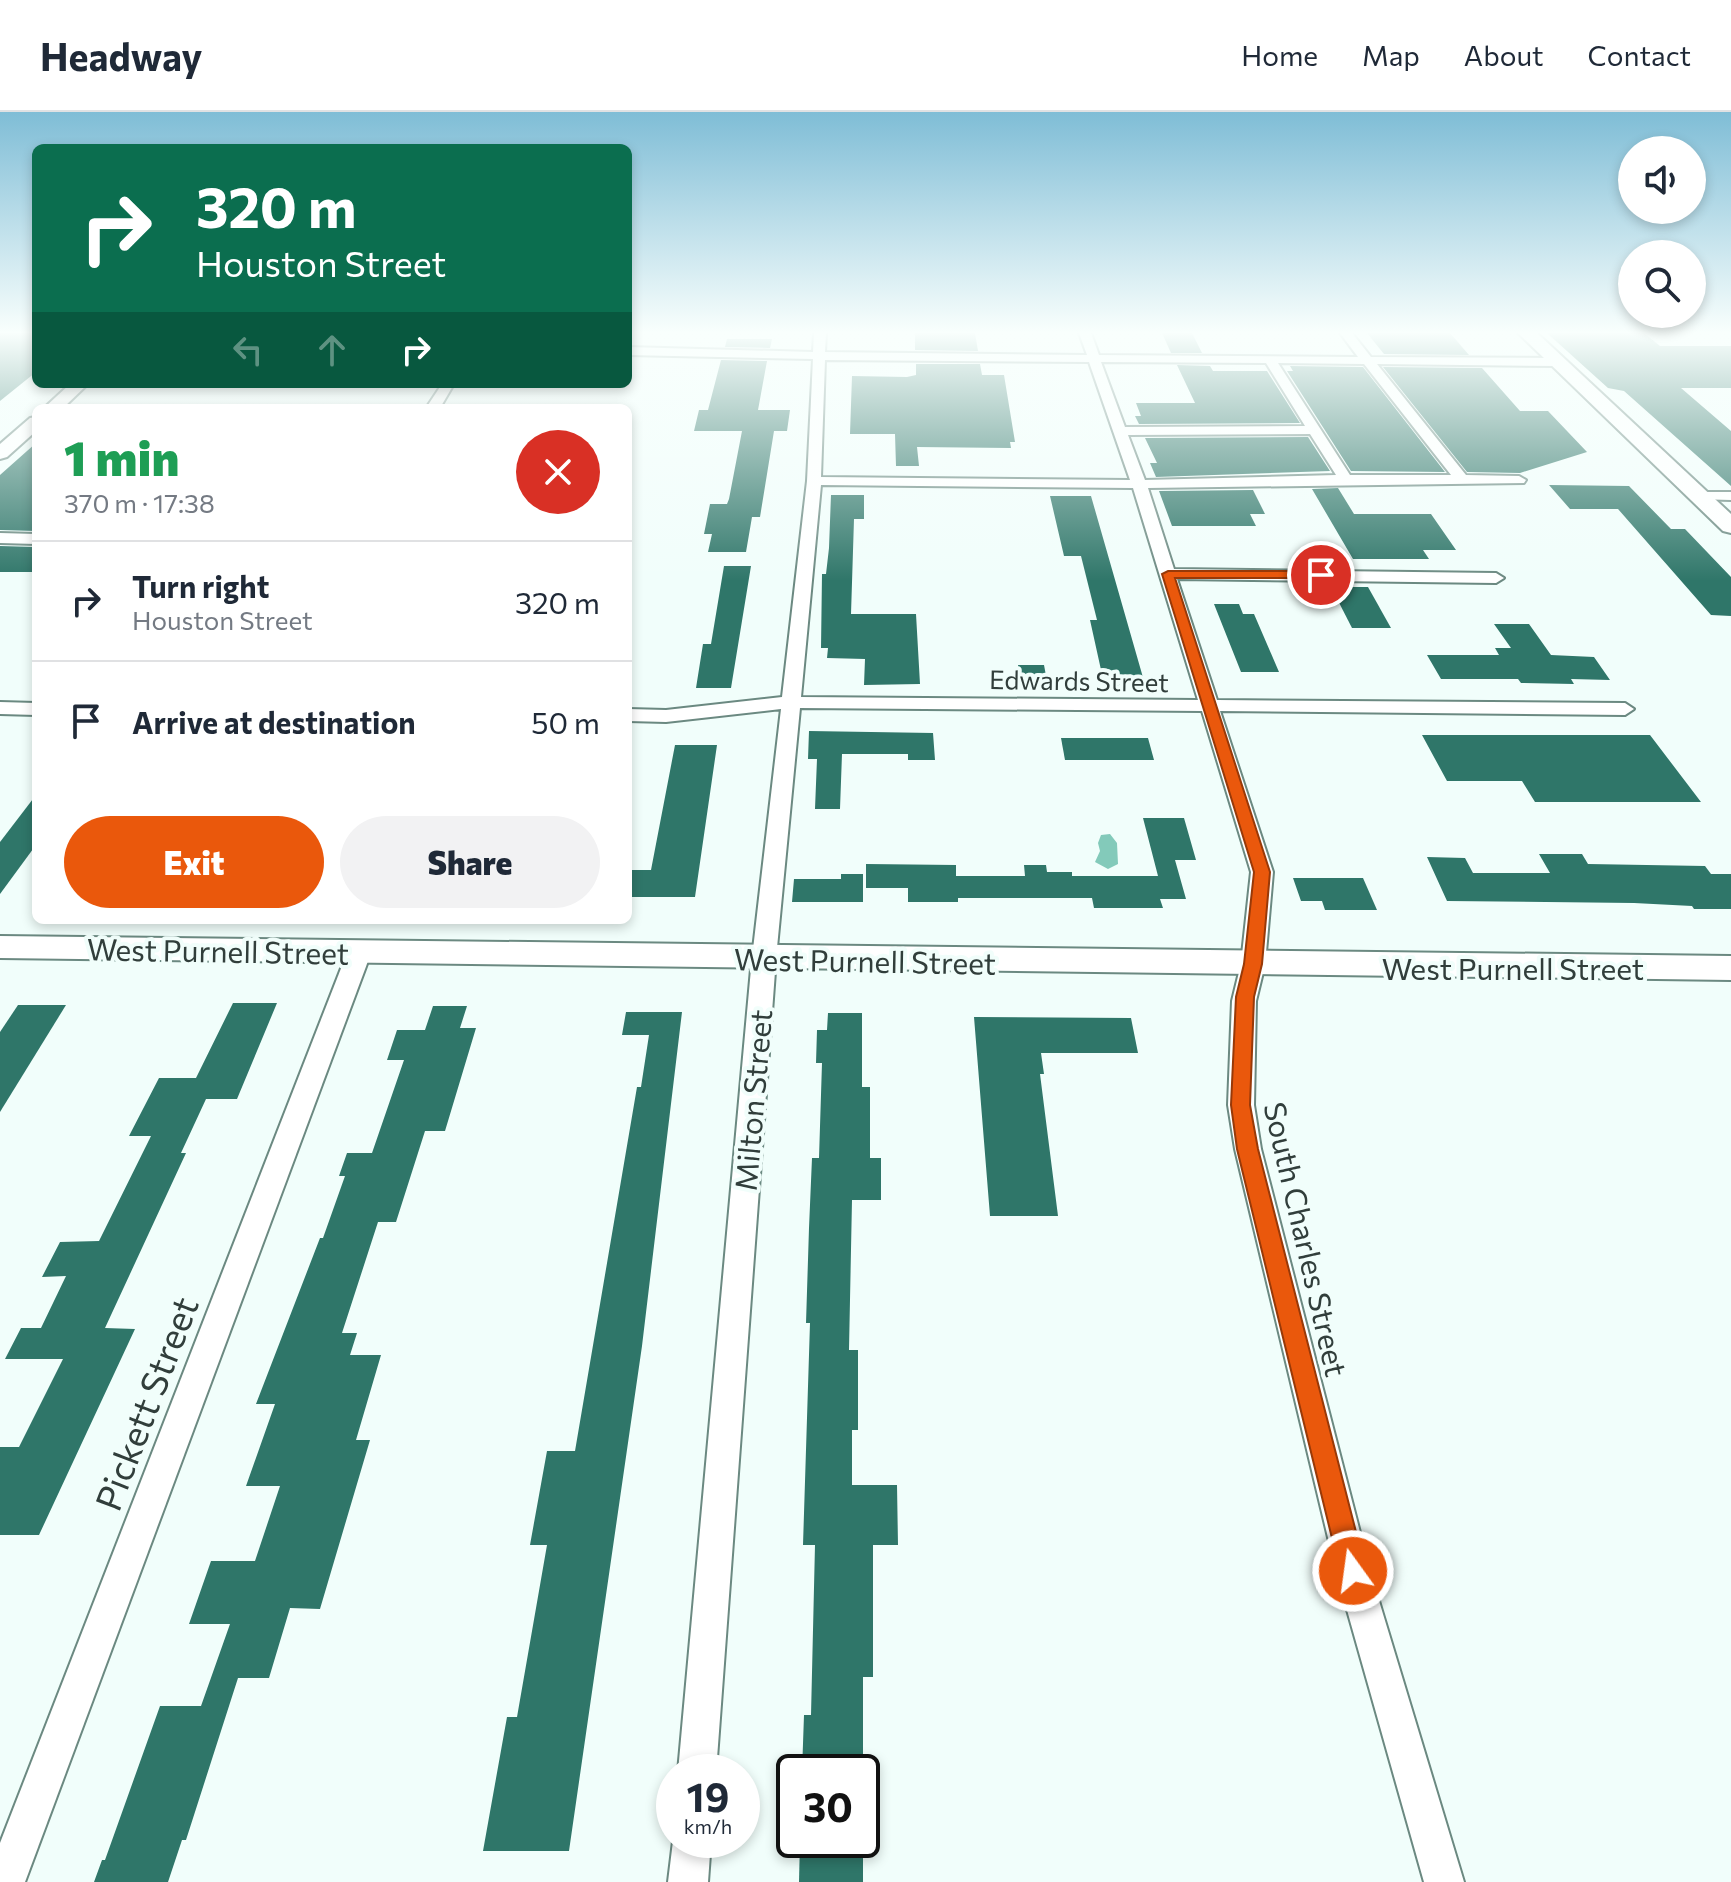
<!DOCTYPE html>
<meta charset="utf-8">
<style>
:root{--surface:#fff;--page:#f2f2f3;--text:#1f2937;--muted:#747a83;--line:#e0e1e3;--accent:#ea580c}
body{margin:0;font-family:Commissioner,sans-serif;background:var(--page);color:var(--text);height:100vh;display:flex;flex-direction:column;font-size:30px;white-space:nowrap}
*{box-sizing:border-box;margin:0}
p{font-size:26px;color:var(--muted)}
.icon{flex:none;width:44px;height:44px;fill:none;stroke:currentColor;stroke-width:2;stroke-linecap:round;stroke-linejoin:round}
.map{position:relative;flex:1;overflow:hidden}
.panel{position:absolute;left:32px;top:292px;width:600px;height:520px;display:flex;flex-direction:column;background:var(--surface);border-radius:12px;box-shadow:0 4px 12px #0003}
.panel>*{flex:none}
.banner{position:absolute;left:32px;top:32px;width:600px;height:244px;border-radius:12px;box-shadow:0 4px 12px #0003;background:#0b6e4f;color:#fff;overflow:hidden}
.tools{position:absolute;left:1618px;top:24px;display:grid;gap:16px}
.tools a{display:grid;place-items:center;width:88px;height:88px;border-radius:50%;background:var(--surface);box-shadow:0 4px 12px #0003;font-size:40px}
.speed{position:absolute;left:656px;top:1642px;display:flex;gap:16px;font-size:40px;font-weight:700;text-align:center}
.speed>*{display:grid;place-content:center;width:104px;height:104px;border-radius:50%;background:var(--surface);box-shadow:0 4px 12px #0003;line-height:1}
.speed small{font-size:20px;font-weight:400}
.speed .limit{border:4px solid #111;border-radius:12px;background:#fff;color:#111}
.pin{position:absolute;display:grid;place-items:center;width:68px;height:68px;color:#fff;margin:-34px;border:4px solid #fff;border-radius:50%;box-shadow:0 2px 8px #0007}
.me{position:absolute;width:88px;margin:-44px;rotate:346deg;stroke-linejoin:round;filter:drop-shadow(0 0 6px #0008)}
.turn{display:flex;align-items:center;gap:28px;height:168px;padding:0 32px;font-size:36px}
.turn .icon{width:104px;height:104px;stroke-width:2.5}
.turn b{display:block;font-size:56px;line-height:68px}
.lanes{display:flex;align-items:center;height:76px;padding:0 32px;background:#0003;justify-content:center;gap:40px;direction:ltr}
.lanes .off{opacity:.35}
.round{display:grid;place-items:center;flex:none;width:84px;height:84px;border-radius:42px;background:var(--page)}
.summary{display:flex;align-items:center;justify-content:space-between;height:136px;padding:0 32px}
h1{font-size:48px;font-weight:800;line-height:60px;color:#1e9e55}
.button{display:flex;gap:16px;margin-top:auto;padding:16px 32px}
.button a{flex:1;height:92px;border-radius:48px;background:var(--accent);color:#fff;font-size:32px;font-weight:800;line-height:92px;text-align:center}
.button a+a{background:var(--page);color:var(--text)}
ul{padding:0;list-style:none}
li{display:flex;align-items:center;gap:24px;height:120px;padding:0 32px;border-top:2px solid var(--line)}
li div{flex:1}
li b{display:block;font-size:30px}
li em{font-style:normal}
header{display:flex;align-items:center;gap:48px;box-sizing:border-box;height:112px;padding:0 40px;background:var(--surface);border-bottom:2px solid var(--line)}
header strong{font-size:38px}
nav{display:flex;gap:44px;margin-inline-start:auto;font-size:28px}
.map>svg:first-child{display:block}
.water{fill:#83caba}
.building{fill:#2f7669}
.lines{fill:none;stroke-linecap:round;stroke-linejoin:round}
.minor-casing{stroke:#6b8981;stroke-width:4}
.tertiary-casing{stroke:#6b8981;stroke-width:4}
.secondary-casing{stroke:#6b8981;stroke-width:4}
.minor{fill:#fff;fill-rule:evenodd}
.tertiary{fill:#fff;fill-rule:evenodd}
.secondary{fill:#fff;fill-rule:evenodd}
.route{fill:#ea580c;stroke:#983908;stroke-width:2}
.labels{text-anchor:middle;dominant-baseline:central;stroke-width:8;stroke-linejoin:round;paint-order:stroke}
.far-street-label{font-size:26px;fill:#313e3b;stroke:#f1fefb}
.street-label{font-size:30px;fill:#313e3b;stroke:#f1fefb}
.near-street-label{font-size:36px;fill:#313e3b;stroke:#f1fefb}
</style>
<header>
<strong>Headway</strong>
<nav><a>Home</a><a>Map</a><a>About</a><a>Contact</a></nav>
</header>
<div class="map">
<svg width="1731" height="1770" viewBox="0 0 1731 1770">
<rect width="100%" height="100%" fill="#f1fefb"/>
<polygon class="water" points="1110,722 1117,731 1118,752 1108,757 1095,750 1100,739 1098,731 1101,723"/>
<g class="building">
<polygon points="0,221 36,221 36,260 0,289"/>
<polygon points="915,221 975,221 978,239 915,238"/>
<polygon points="1162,221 1192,221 1202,241 1171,241"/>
<polygon points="1367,221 1450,221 1469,243 1384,242"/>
<polygon points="1547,221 1644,221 1660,234 1731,234 1731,276 1681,276 1731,319 1731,374 1624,279 1608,276"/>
<polygon points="727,227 772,227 770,236 725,235"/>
<polygon points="721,248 767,249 758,298 790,298 787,319 774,319 760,405 752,405 746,440 708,440 712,422 704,422 710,392 727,392 729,387 742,319 694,319 699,298 708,298"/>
<polygon points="916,252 980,252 982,263 1004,263 1015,330 1010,330 1011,336 917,335 919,354 896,354 895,322 850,322 852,264 907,265 916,263"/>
<polygon points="1177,253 1210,254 1213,259 1267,259 1300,311 1139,312 1135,304 1141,304 1136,291 1195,291"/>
<polygon points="1290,254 1363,255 1445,360 1351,359 1287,259 1293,259"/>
<polygon points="1383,255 1482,256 1520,299 1548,299 1587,340 1520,361 1467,360"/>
<polygon points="1308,325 1330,359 1156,365 1150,351 1157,351 1145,326"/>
<polygon points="36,331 36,419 0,418 0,363"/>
<polygon points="1549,373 1629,374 1671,417 1685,417 1731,465 1731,504 1711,503 1618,397 1570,397"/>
<polygon points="1338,376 1354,402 1431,402 1456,438 1423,438 1429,447 1353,447 1312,377"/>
<polygon points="1253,378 1265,402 1250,402 1256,414 1172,414 1159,379"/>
<polygon points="831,383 864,383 864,407 854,407 851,502 916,502 920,572 864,573 865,547 827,546 828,536 821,536 822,462 826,462 829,436"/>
<polygon points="1050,384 1091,384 1146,576 1105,576 1090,508 1097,508 1081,444 1064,444"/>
<polygon points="0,434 36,435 36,460 0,460"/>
<polygon points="724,454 751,454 731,576 696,576 703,532 711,532"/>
<polygon points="1331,475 1368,475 1391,516 1352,516"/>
<polygon points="1214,492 1239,492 1243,502 1254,502 1279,560 1241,560"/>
<polygon points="1494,512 1529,512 1551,543 1594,545 1610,568 1571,567 1574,572 1521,571 1518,567 1441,567 1427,543 1499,543 1495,536 1511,536"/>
<polygon points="1018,553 1044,553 1048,574 1022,574"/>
<polygon points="809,619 933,621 935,648 908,648 908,642 842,642 840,697 815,697 817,647 808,647"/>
<polygon points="1422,623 1650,623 1701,690 1535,690 1522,669 1447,669"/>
<polygon points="1061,626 1148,626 1154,648 1065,648"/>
<polygon points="675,633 717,633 695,785 628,785 628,758 651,758"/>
<polygon points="36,683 36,733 0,782 0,730"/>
<polygon points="1143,706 1184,706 1196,748 1175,748 1186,787 1160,787 1163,796 1094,796 1092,786 958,786 958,790 908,790 908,776 866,776 866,752 956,753 956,764 1025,764 1024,753 1046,753 1047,760 1072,760 1072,764 1158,764"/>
<polygon points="1539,742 1582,742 1588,752 1705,754 1711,762 1731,762 1731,797 1694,797 1692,794 1634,791 1447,789 1427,745 1465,746 1473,761 1550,761"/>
<polygon points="841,762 863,762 863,790 792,790 794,767 841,767"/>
<polygon points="1293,766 1363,766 1377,798 1325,798 1322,789 1301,789"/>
<polygon points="233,891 277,891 237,987 206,987 181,1041 186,1041 105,1216 135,1217 39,1423 0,1423 0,1335 19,1335 63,1247 5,1247 21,1216 41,1216 66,1164 42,1165 60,1130 99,1129 151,1024 129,1024 159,966 196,966"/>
<polygon points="18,893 66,893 0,1000 0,920"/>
<polygon points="433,894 467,894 460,916 476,916 445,1019 425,1019 396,1110 378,1110 342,1221 357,1221 350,1243 381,1243 356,1328 370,1328 320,1497 290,1496 269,1566 238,1566 186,1728 182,1728 168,1770 94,1770 102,1748 105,1748 160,1594 201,1594 230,1512 189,1512 211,1449 255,1449 280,1374 246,1374 275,1292 256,1292 320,1126 323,1126 345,1064 339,1064 347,1041 372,1041 404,948 387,948 397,918 425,918"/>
<polygon points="626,900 682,900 642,1234 569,1739 483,1739 507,1605 517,1605 547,1433 530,1433 547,1339 575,1339 637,975 641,975 649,923 622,923"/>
<polygon points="828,901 862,901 862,975 870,975 870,1046 881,1046 881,1088 852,1088 849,1238 858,1238 858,1318 852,1318 852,1373 897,1373 898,1433 873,1433 873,1565 863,1565 863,1660 802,1660 804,1603 811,1603 815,1433 803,1433 810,1211 806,1211 809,1116 812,1046 819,1046 822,951 816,951 817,918 827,918"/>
<polygon points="974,905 1131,906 1138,941 1041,941 1044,962 1040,962 1058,1104 990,1104"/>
<polygon points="800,1728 863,1728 863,1770 799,1770"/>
</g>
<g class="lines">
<defs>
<g id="minor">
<path d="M814 221H826L825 240 1087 243 1079 221H1091L1099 243 1358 245 1340 221H1352L1371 245 1557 246 1563 250 1557 254 1377 252 1466 363 1519 364 1526 368 1524 371 1148 376 1174 457 1496 461 1504 466 1496 471 1177 467 1217 588 1625 591 1634 597 1625 603 1220 599 1273 760 1265 852 1256 889 1254 993 1261 1037 1370 1459 1464 1770H1424L1336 1459 1235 1037 1228 993 1232 889 1241 852 1251 760 1202 599 800 596 776 846 716 1660H678L752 846 781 597 666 610 628 609V597L666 598 782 585 807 369 813 247 628 243V235L813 240ZM825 248 1089 250 1130 368 821 365ZM1101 250 1266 251 1305 314 1125 315ZM1278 251 1364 252 1451 363H1350ZM1310 322 1336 363 1145 368 1128 323ZM821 373 1133 376 1198 588 801 585Z"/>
<polygon points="442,272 454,272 440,296 426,296"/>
<polygon points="1700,380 1731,380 1731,388 1695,387 1695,381"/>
<polygon points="0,421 36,422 36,432 0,431"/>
<polygon points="0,590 36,591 36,603 0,602"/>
<polygon points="359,832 367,835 371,841 25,1770 0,1770 0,1731 347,841 351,835"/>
<polygon points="674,1721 674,1728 711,1728 708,1770 668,1770"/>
</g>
<g id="tertiary">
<polygon points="70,272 88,272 63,296 44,296"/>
<polygon points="36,305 36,319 7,345 0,347 0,332 30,306"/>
<polygon points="0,824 1731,844 1731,868 0,846"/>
</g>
<polygon id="secondary" points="1518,221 1537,221 1731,402 1731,421 1723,419"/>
</defs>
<use href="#minor" class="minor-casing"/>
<use href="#tertiary" class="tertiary-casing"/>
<use href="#secondary" class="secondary-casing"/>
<use href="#minor" class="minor"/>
<use href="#tertiary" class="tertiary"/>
<use href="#secondary" class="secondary"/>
</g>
<linearGradient id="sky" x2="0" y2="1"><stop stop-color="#7fbdd6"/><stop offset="0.47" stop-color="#f9fffd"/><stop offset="1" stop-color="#f9fffd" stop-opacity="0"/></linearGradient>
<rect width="1731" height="469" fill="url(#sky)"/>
<polygon class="route" points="1168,459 1321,459 1327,463 1321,466 1175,466 1270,760 1262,852 1254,885 1250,993 1258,1037 1366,1459 1362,1469 1353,1472 1344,1469 1340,1459 1237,1037 1231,993 1236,885 1244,852 1254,760 1162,462"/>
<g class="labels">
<g class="far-street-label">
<text transform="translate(1079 568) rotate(1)">Edwards Street</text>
</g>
<g class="street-label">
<text transform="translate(218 838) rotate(1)">West Purnell Street</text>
<text transform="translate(865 848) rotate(1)">West Purnell Street</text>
<text x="1513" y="855">West Purnell Street</text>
<text transform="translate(752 988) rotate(-85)">Milton Street</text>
<text transform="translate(1307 1127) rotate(77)">South Charles Street</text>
</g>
<g class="near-street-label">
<text transform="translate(145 1291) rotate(-69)">Pickett Street</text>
</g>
</g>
</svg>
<div class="tools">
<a><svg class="icon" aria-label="sound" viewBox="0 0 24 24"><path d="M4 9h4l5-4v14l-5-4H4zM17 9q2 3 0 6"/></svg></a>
<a><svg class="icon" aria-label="search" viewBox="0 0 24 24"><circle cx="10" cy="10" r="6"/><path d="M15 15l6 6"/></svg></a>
</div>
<div class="speed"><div>19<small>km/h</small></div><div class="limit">30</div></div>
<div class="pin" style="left:1321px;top:463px;background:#d93025"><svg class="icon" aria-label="arrive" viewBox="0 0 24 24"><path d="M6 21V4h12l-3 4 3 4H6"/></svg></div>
<svg class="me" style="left:1353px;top:1459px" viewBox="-20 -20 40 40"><circle r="17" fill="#ea580c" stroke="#fff" stroke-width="3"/><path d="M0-11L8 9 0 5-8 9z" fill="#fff"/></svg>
<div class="banner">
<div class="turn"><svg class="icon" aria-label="right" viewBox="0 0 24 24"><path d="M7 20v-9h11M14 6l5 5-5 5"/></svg><div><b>320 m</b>Houston Street</div></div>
<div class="lanes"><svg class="icon off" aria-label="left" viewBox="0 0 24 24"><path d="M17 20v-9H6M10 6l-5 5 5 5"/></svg><svg class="icon off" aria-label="ahead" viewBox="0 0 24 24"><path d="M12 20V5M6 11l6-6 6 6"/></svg><svg class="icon" aria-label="right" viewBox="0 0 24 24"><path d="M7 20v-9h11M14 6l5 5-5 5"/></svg></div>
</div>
<section class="panel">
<div class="summary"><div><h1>1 min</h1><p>370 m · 17:38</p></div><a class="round" style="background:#d93025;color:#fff"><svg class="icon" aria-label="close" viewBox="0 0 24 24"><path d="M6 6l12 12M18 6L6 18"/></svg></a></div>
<ul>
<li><svg class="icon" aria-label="right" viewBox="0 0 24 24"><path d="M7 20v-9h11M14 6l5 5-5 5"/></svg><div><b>Turn right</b><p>Houston Street</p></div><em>320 m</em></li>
<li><svg class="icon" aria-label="arrive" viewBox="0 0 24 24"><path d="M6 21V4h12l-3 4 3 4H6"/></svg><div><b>Arrive at destination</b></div><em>50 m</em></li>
</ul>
<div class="button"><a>Exit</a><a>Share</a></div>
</section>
</div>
